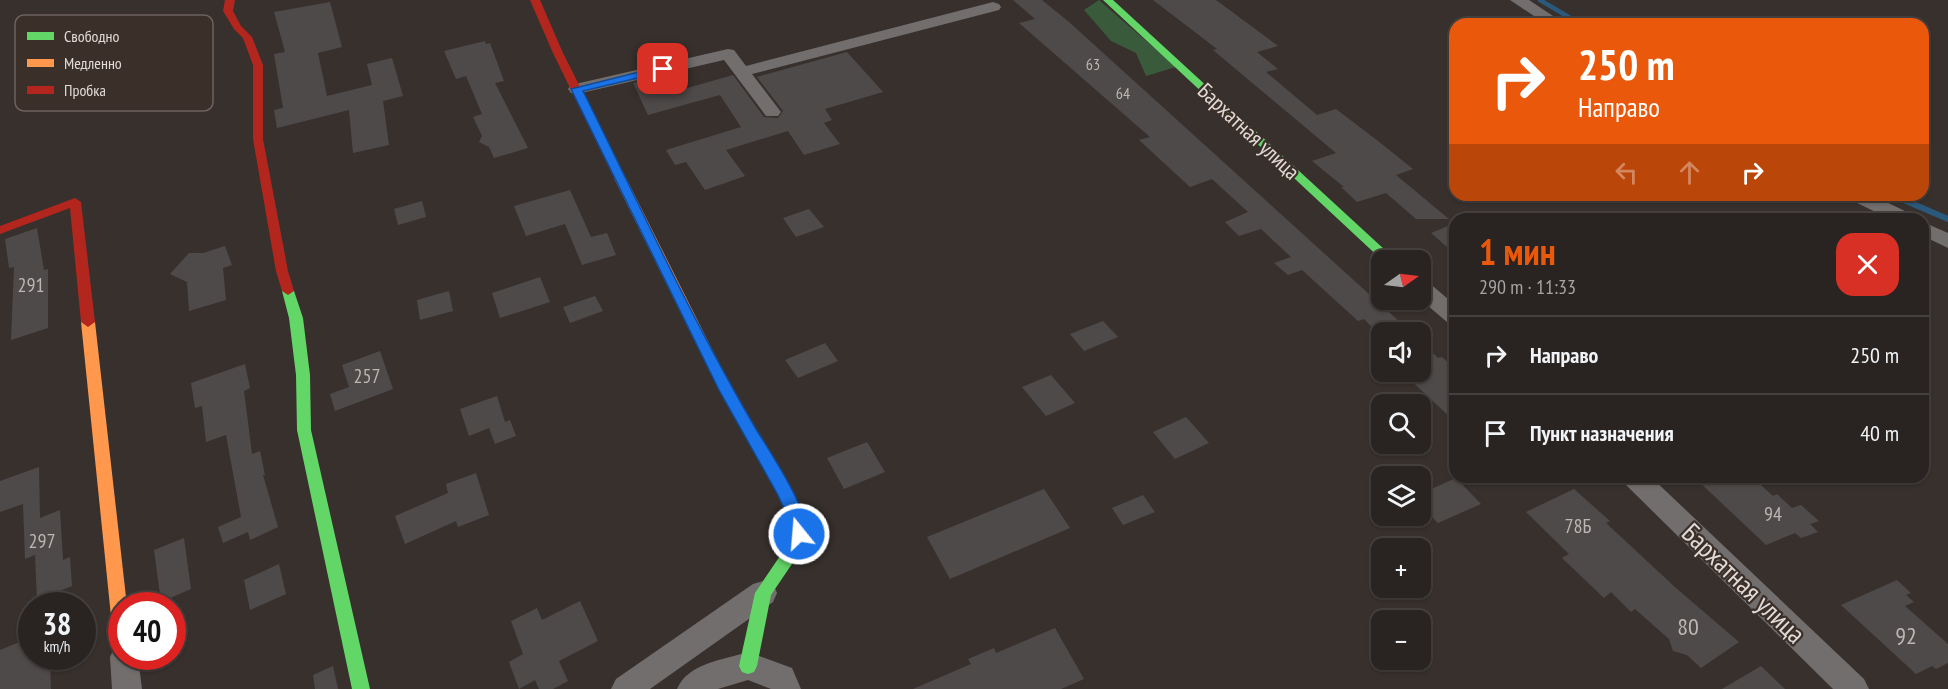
<!DOCTYPE html>
<html lang="ru">
<meta charset="utf-8">
<style>
:root{--surface:#292422;--page:#312c2a;--text:#f1f3f6;--muted:#a5a4a5;--line:#454140;--accent:#ea580c}
body{margin:0;font-family:"PT Sans Narrow",sans-serif;background:var(--page);color:var(--text);height:100vh;display:flex;flex-direction:column;font-size:22px;white-space:nowrap}
*{box-sizing:border-box;margin:0}
p{font-size:20px;color:var(--muted)}
.icon{flex:none;width:33px;height:33px;fill:none;stroke:currentColor;stroke-width:2;stroke-linecap:round;stroke-linejoin:round}
.map{position:relative;flex:1;overflow:hidden}
.side{position:absolute;left:1449px;top:213px;width:480px;height:270px;display:flex;flex-direction:column;background:var(--surface);border-radius:18px;box-shadow:0 2px 4px #0004,0 0 0 2px var(--line)}
.side>*{flex:none}
.banner{position:absolute;left:1449px;top:18px;width:480px;height:183px;border-radius:18px;box-shadow:0 2px 4px #0004,0 0 0 2px var(--line);background:#ea580c;color:#fff;overflow:hidden}
.needle{width:39px;rotate:76deg}
.tools{position:absolute;left:1371px;top:250px;display:grid;gap:12px}
.tools a{display:grid;place-items:center;width:60px;height:60px;border-radius:12px;background:var(--surface);box-shadow:0 2px 4px #0004,0 0 0 2px var(--line);font-size:30px}
.speed{position:absolute;left:18px;top:592px;display:flex;gap:12px;font-size:30px;font-weight:700;text-align:center}
.speed>*{display:grid;place-content:center;width:78px;height:78px;border-radius:50%;background:var(--surface);box-shadow:0 2px 4px #0004,0 0 0 2px var(--line);line-height:1}
.speed small{font-size:15px;font-weight:400}
.speed .limit{border:9px solid #d22;background:#fff;color:#111}
.pin{position:absolute;display:grid;place-items:center;width:51px;height:51px;color:#fff;margin:-26px;border-radius:12px;box-shadow:0 3px 9px #0006}
.me{position:absolute;width:66px;margin:-33px;rotate:343deg;stroke-linejoin:round;filter:drop-shadow(0 0 4px #0008)}
.turn{display:flex;align-items:center;gap:21px;height:126px;padding:0 30px;font-size:27px}
.turn .icon{width:78px;height:78px;stroke-width:2.5}
.turn b{display:block;font-size:42px;line-height:51px}
.lanes{display:flex;align-items:center;height:57px;padding:0 30px;background:#0003;justify-content:center;gap:30px;direction:ltr}
.lanes .off{opacity:.35}
.round{display:grid;place-items:center;flex:none;width:63px;height:63px;border-radius:18px;background:var(--page)}
.summary{display:flex;align-items:center;justify-content:space-between;height:102px;padding:0 30px}
h1{font-size:36px;font-weight:600;line-height:45px;color:var(--accent)}
ul{padding:0;list-style:none}
li{display:flex;align-items:center;gap:18px;height:78px;padding:0 30px;border-top:2px solid var(--line)}
li div{flex:1}
li b{display:block;font-size:22px}
li em{font-style:normal}
.map>svg:first-child{display:block}
.green{fill:#3a5a3c}
.lines{fill:none;stroke-linecap:round;stroke-linejoin:round}
.stream-far1{stroke:#2a597b;stroke-width:4.5}
.stream{stroke:#2a597b;stroke-width:6}
.building{fill:#4f4a4a}
.street{fill:#726e6e;fill-rule:evenodd}
.fast{fill:#63d668;fill-rule:evenodd}
.slow{fill:#ff974d;fill-rule:evenodd}
.jam{fill:#b3261e;fill-rule:evenodd}
.route{fill:#1a73e8;stroke:#114b97;stroke-width:1.5}
.labels{text-anchor:middle;dominant-baseline:central;stroke-width:4.5;stroke-linejoin:round;paint-order:stroke}
.far-number-label{font-size:16px;fill:#bdb6b3}
.number-label{font-size:20px;fill:#bdb6b3}
.street-label{font-size:22px;fill:#e2dad6;stroke:#3b2f29}
.near-number-label{font-size:24px;fill:#bdb6b3}
.near-street-label{font-size:27px;fill:#e2dad6;stroke:#3b2f29}
.key{fill:#3b2f29;stroke:#6d625d;stroke-width:1.5}
.key-label{font-size:16px;fill:#e2dad6}
</style>
<div class="map">
<svg width="1948" height="689" viewBox="0 0 1948 689">
<rect width="100%" height="100%" fill="#37302d"/>
<polygon class="green" points="1099,0 1176,67 1146,76 1136,53 1111,41 1084,10"/>
<g class="lines">
<polyline class="stream-far1" points="1540,0 1572,19 1591,24"/>
<polyline class="stream" points="1892,195 1948,219"/>
</g>
<g class="building">
<polygon points="1013,0 1042,0 1069,22 1412,333 1378,333 1364,319 1358,321 1302,270 1288,275 1274,263 1291,257 1261,229 1239,236 1225,222 1248,212 1212,179 1190,187 1139,140 1150,137 1019,23 1035,19"/>
<polygon points="1153,0 1216,0 1239,17 1278,46 1257,52 1278,69 1266,72 1317,115 1336,109 1378,141 1413,169 1396,175 1449,219 1416,219 1386,193 1357,202 1341,187 1344,187 1312,161 1336,153 1213,50 1217,49"/>
<polygon points="330,2 342,47 318,53 327,96 372,85 367,64 392,58 403,96 383,101 389,145 353,153 349,110 277,128 274,110 283,108 274,54 285,52 274,12"/>
<polygon points="485,41 486,44 490,43 504,81 495,83 528,148 494,158 489,147 479,142 482,136 473,117 482,114 466,76 456,79 444,51"/>
<polygon points="847,52 883,92 825,109 832,120 824,123 840,144 804,155 788,131 726,150 745,176 705,190 686,162 675,165 666,150 741,127 720,95 648,115 633,83 660,77 670,93 733,75 764,117 778,118 783,111 757,77"/>
<polygon points="570,190 591,237 607,233 616,255 582,265 565,224 526,236 514,206"/>
<polygon points="422,201 426,217 398,225 394,209"/>
<polygon points="809,209 824,227 796,237 783,218"/>
<polygon points="1455,223 1455,254 1431,233"/>
<polygon points="37,228 44,270 48,269 48,328 11,340 14,267 9,268 5,239"/>
<polygon points="225,246 232,265 223,268 226,300 189,311 187,282 170,274 189,253 203,253"/>
<polygon points="540,277 550,302 500,318 492,293"/>
<polygon points="449,291 453,311 420,320 417,300"/>
<polygon points="595,296 603,311 570,323 563,307"/>
<polygon points="1103,321 1118,337 1084,351 1070,334"/>
<polygon points="1420,341 1438,358 1442,357 1455,369 1455,422 1402,372 1420,372"/>
<polygon points="825,343 838,361 798,378 785,360"/>
<polygon points="380,351 393,389 335,411 330,394 349,387 342,365"/>
<polygon points="245,364 250,388 244,391 252,454 260,451 265,475 263,475 278,527 250,540 248,532 223,543 218,527 241,517 226,435 206,442 202,406 195,408 191,383"/>
<polygon points="1051,375 1075,403 1046,416 1022,387"/>
<polygon points="497,396 505,422 510,420 516,436 495,444 489,428 469,436 460,409"/>
<polygon points="1186,417 1209,443 1175,459 1153,432"/>
<polygon points="867,442 885,472 844,489 827,458"/>
<polygon points="39,467 40,518 60,510 63,560 70,557 72,586 37,600 35,555 25,559 23,504 0,512 0,481"/>
<polygon points="476,473 489,515 458,527 456,521 405,544 395,516 448,493 446,484"/>
<polygon points="1694,477 1752,477 1773,496 1777,494 1792,508 1801,505 1819,521 1810,524 1818,532 1801,538 1795,533 1766,545"/>
<polygon points="1456,478 1481,504 1438,523 1420,505 1420,494"/>
<polygon points="1044,489 1070,528 950,579 927,537"/>
<polygon points="1574,489 1610,521 1606,523 1676,588 1739,642 1701,668 1687,655 1673,651 1669,639 1635,609 1631,612 1611,592 1604,598 1562,558 1569,554 1526,512"/>
<polygon points="1143,495 1155,512 1123,525 1112,508"/>
<polygon points="184,538 191,589 161,602 154,550"/>
<polygon points="279,564 286,594 250,610 244,580"/>
<polygon points="1897,580 1911,593 1906,595 1914,602 1905,606 1948,644 1948,663 1936,669 1932,666 1916,674 1841,605"/>
<polygon points="580,601 598,641 559,661 568,681 553,689 539,689 535,680 519,689 509,662 523,654 511,621 537,608 542,620"/>
<polygon points="1055,628 1084,679 1061,689 913,689 971,664 968,659 994,648 996,653"/>
<polygon points="32,637 32,657 50,657 51,689 0,689 0,650"/>
<polygon points="333,666 338,689 315,689 313,675"/>
<polygon points="1761,666 1785,689 1722,689"/>
</g>
<g class="lines">
<g class="street">
<polygon points="1510,0 1529,0 1565,24 1546,24"/>
<polygon points="993,2 999,4 1001,7 999,10 752,74 781,112 778,116 766,116 724,60 577,94 571,93 568,89 571,85 728,49 734,50 746,66"/>
<polygon points="1846,195 1872,195 1913,215 1916,219 1890,219 1849,199"/>
<polygon points="1923,222 1948,233 1948,248 1923,236"/>
<polygon points="1420,280 1428,282 1455,305 1455,325 1447,322 1420,299"/>
<polygon points="1621,477 1651,477 1864,679 1869,689 1833,689 1625,484"/>
<polygon points="763,581 773,584 777,593 773,602 650,689 611,689 616,679 753,584"/>
<polygon points="122,645 122,657 138,657 142,689 112,689 110,657 114,648"/>
<path d="M748 652 792 668 801 689H771L748 680 718 689H677C688 663 723 660 748 652Z"/>
</g>
<g class="fast">
<polygon points="1103,0 1113,0 1397,261 1383,261"/>
<polygon points="288,287 294,291 303,318 310,375 311,430 370,689 352,689 297,430 296,375 289,318 282,291"/>
<polygon points="790,548 796,550 798,555 771,595 757,666 754,672 748,674 742,672 739,666 755,593 784,550"/>
</g>
<g class="slow">
<polygon points="620,175 626,178 732,389 790,489 804,517 807,534 796,560 790,562 784,560 782,555 791,534 788,517 778,495 719,390 614,178"/>
<polygon points="88,317 95,322 127,606 122,606 122,644 116,641 113,636 81,322"/>
</g>
<g class="jam">
<polygon points="225,0 235,0 233,11 241,26 252,37 263,65 263,139 288,271 294,291 288,295 282,291 276,271 253,139 253,65 243,38 234,29 223,11"/>
<polygon points="530,0 540,0 563,53 626,178 624,180 620,181 614,178 553,53"/>
<polygon points="75,198 81,202 95,322 88,327 81,322 70,208 0,234 0,226"/>
</g>
</g>
<path class="route" d="M663 66 668 69 667 71 583 91C639 204 692 320 756 429 768 449 815 518 805 539L799 541 794 539 788 517 778 495 719 390 571 89Z"/>
<g class="labels">
<g class="far-number-label">
<text x="1093" y="64">63</text>
<text x="1123" y="93">64</text>
</g>
<g class="number-label">
<text x="31" y="285">291</text>
<text x="367" y="376">257</text>
<text x="1773" y="514">94</text>
<text x="1578" y="526">78Б</text>
<text x="42" y="541">297</text>
</g>
<g class="street-label">
<text transform="translate(1249 131) rotate(43)">Бархатная улица</text>
</g>
<g class="near-number-label">
<text x="1688" y="626">80</text>
<text x="1906" y="635">92</text>
</g>
<g class="near-street-label">
<text transform="translate(1744 583) rotate(44)">Бархатная улица</text>
</g>
</g>
<rect x="15" y="15" width="198" height="96" rx="9" class="key"/>
<rect x="27" y="32" width="27" height="8" fill="#63d668"/>
<rect x="27" y="59" width="27" height="8" fill="#ff974d"/>
<rect x="27" y="86" width="27" height="8" fill="#b3261e"/>
<g class="key-label">
<text x="64" y="42">Свободно</text>
<text x="64" y="69">Медленно</text>
<text x="64" y="96">Пробка</text>
</g>
</svg>
<div class="tools">
<a><svg class="needle" viewBox="-14 -14 28 28"><path d="M0-13l5 13h-10z" fill="#e53935"/><path d="M0 13l5-13h-10z" fill="#a5a4a5"/></svg></a>
<a><svg class="icon" aria-label="sound" viewBox="0 0 24 24"><path d="M4 9h4l5-4v14l-5-4H4zM17 9q2 3 0 6"/></svg></a>
<a><svg class="icon" aria-label="search" viewBox="0 0 24 24"><circle cx="10" cy="10" r="6"/><path d="M15 15l6 6"/></svg></a>
<a><svg class="icon" aria-label="layers" viewBox="0 0 24 24"><path d="M12 4l9 5-9 5-9-5zM3 14l9 5 9-5"/></svg></a>
<a>+</a>
<a>−</a>
</div>
<div class="speed"><div>38<small>km/h</small></div><div class="limit">40</div></div>
<div class="pin" style="left:663px;top:69px;background:#d93025"><svg class="icon" aria-label="arrive" viewBox="0 0 24 24"><path d="M6 21V4h12l-3 4 3 4H6"/></svg></div>
<svg class="me" style="left:799px;top:534px" viewBox="-20 -20 40 40"><circle r="17" fill="#1a73e8" stroke="#fff" stroke-width="3"/><path d="M0-11L8 9 0 5-8 9z" fill="#fff"/></svg>
<div class="banner">
<div class="turn"><svg class="icon" aria-label="right" viewBox="0 0 24 24"><path d="M7 20v-9h11M14 6l5 5-5 5"/></svg><div><b>250 m</b>Направо</div></div>
<div class="lanes"><svg class="icon off" aria-label="left" viewBox="0 0 24 24"><path d="M17 20v-9H6M10 6l-5 5 5 5"/></svg><svg class="icon off" aria-label="ahead" viewBox="0 0 24 24"><path d="M12 20V5M6 11l6-6 6 6"/></svg><svg class="icon" aria-label="right" viewBox="0 0 24 24"><path d="M7 20v-9h11M14 6l5 5-5 5"/></svg></div>
</div>
<section class="side">
<div class="summary"><div><h1>1 мин</h1><p>290 m · 11:33</p></div><a class="round" style="background:#d93025;color:#fff"><svg class="icon" aria-label="close" viewBox="0 0 24 24"><path d="M6 6l12 12M18 6L6 18"/></svg></a></div>
<ul>
<li><svg class="icon" aria-label="right" viewBox="0 0 24 24"><path d="M7 20v-9h11M14 6l5 5-5 5"/></svg><div><b>Направо</b></div><em>250 m</em></li>
<li><svg class="icon" aria-label="arrive" viewBox="0 0 24 24"><path d="M6 21V4h12l-3 4 3 4H6"/></svg><div><b>Пункт назначения</b></div><em>40 m</em></li>
</ul>
</section>
</div>
